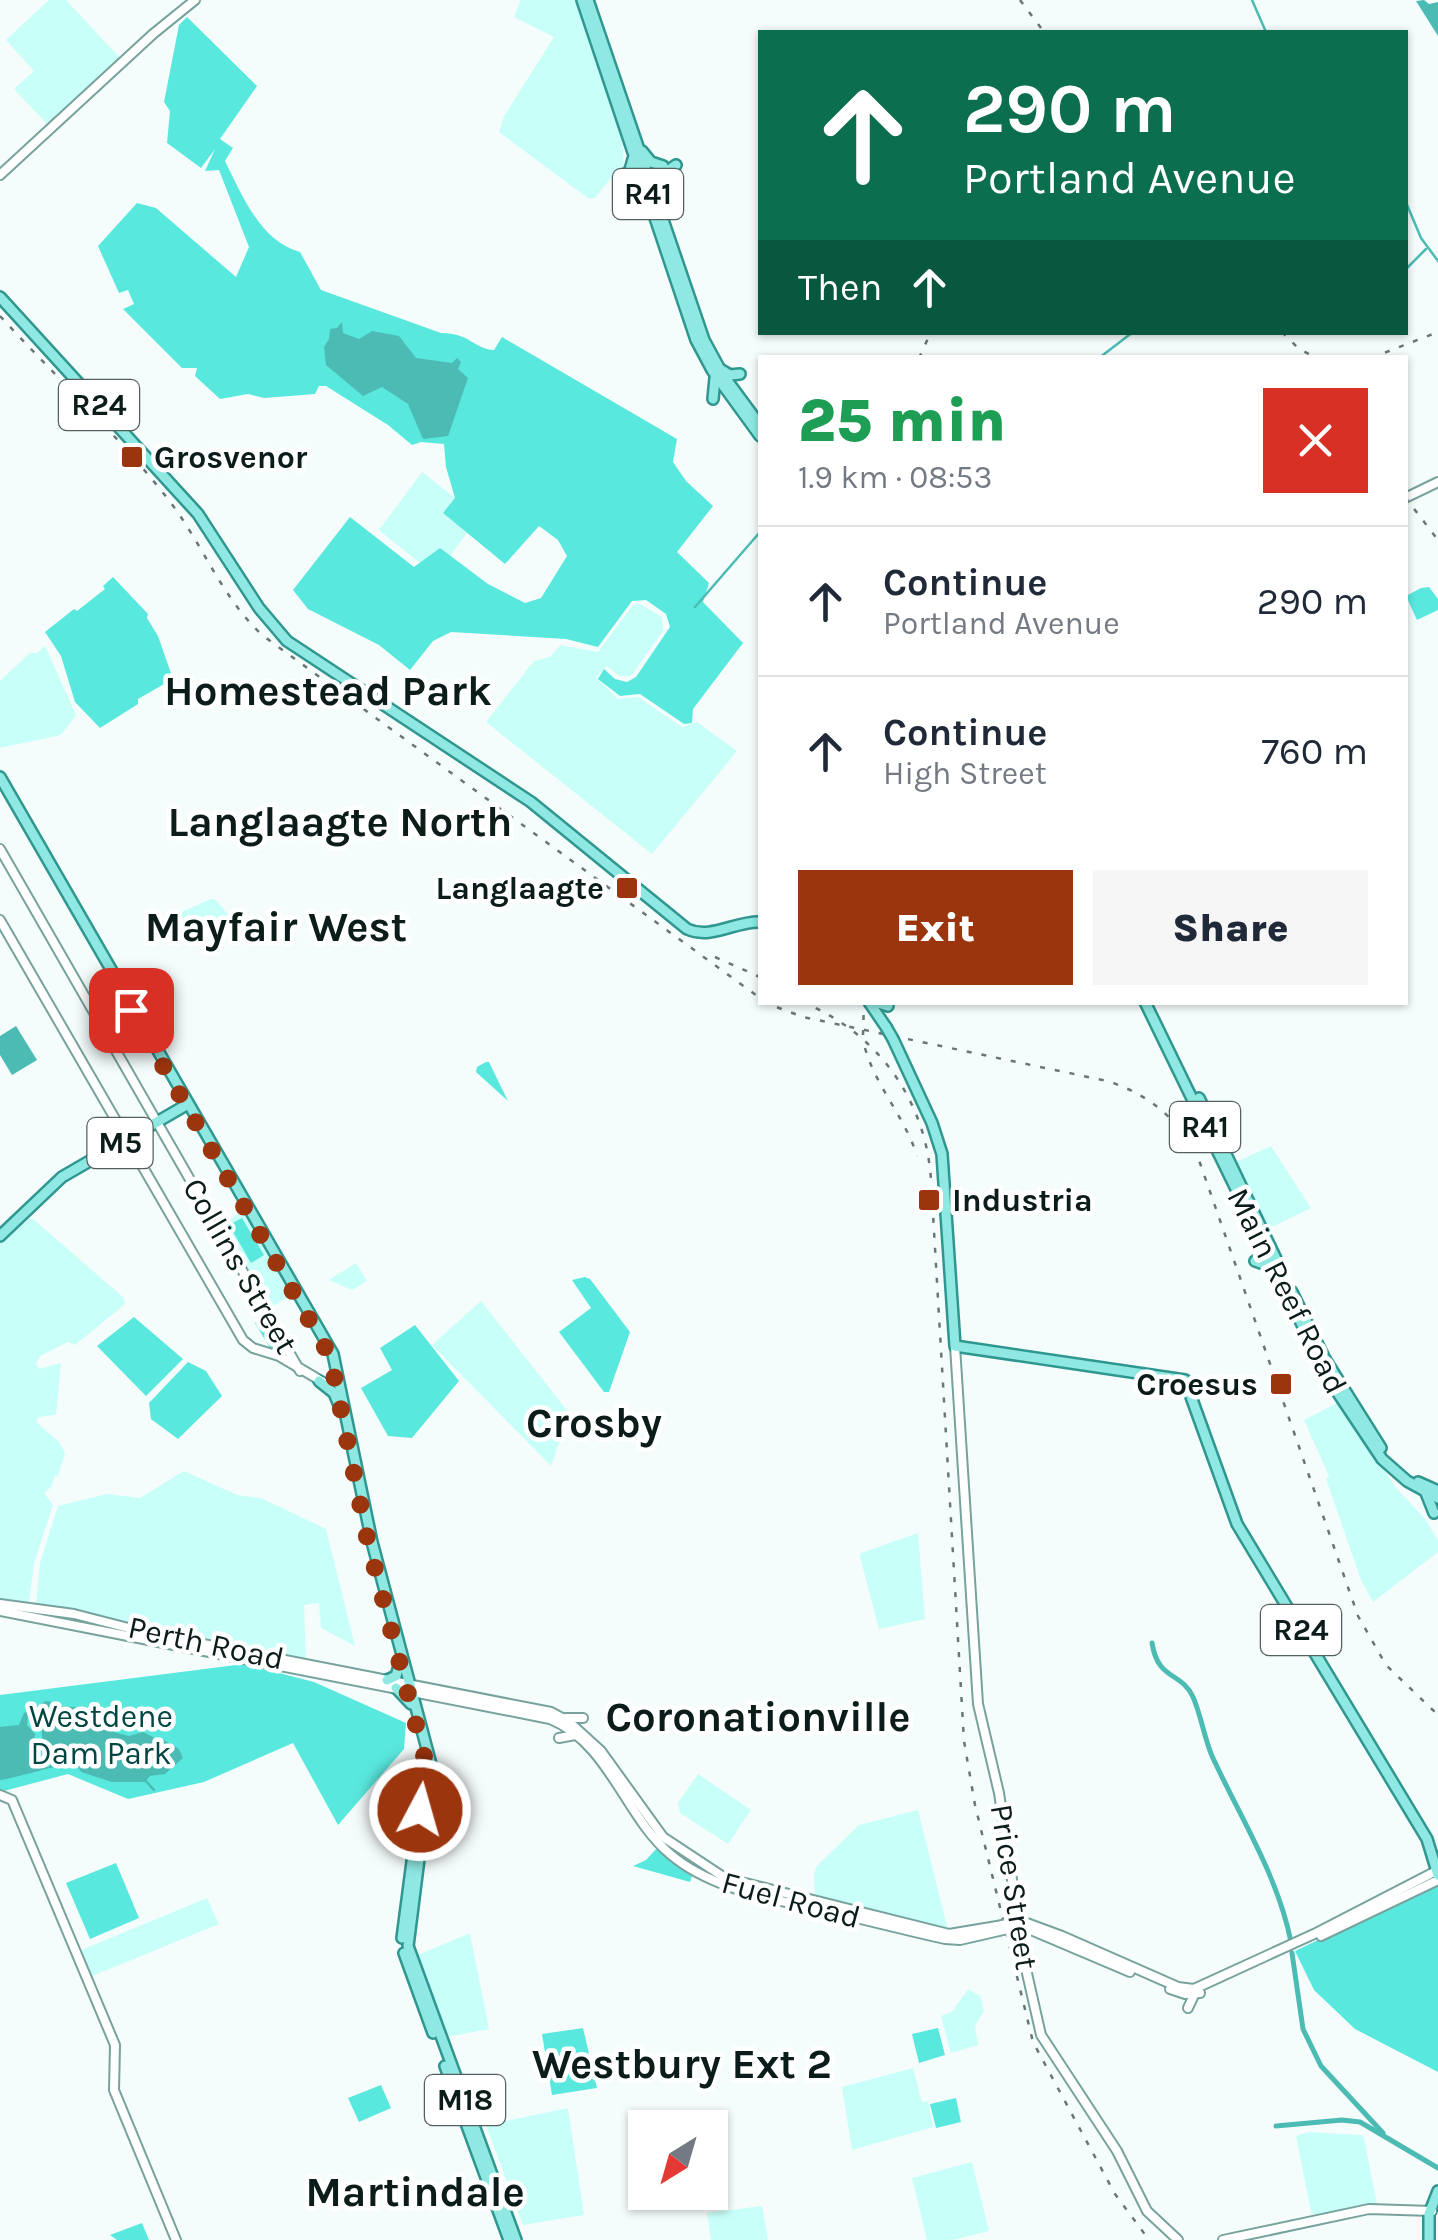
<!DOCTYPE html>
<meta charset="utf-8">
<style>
:root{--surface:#fff;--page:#f6f6f7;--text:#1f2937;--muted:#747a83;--line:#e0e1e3;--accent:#9b350e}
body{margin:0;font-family:Karla,sans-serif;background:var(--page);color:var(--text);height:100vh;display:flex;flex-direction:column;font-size:38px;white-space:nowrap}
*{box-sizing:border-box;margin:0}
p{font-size:32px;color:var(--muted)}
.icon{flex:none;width:55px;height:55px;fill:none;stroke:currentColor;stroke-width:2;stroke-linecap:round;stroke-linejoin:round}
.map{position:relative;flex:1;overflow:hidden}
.panel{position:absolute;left:758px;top:355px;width:650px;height:650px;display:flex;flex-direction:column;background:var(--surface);border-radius:0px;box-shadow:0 2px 8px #0004}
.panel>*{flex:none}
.top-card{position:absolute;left:758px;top:30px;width:650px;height:305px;border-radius:0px;box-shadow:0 2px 8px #0004;background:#0b6e4f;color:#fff;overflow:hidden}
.needle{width:65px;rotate:217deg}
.fabs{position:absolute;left:628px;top:2110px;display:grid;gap:20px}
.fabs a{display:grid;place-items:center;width:100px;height:100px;border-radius:0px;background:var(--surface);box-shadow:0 2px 8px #0004;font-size:50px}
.pin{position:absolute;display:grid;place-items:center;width:85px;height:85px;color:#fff;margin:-42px;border-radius:20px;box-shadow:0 5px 15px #0006}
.me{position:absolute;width:110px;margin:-55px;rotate:6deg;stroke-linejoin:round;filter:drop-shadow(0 0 8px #0008)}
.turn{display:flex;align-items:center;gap:35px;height:210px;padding:0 40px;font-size:45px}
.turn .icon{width:130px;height:130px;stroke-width:2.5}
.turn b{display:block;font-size:70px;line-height:85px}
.then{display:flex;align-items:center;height:95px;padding:0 40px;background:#0003;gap:20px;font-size:38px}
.round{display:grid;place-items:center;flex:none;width:105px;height:105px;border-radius:0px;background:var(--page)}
.head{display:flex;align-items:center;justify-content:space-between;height:170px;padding:0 40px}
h1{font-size:60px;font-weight:800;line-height:75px;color:#1e9e55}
.action{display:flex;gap:20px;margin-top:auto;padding:20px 40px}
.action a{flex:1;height:115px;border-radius:0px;background:var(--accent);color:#fff;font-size:40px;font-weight:800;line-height:115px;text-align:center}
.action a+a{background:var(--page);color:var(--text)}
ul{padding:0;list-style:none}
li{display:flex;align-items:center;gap:30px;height:150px;padding:0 40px;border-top:2px solid var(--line)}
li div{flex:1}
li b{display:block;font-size:38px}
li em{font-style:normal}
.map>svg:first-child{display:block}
.built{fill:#c8fff9}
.green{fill:#59e8de}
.water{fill:#4bbbb3;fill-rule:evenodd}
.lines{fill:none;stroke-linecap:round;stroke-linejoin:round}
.stream{stroke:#4bbbb3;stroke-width:2.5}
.canal{stroke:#4bbbb3;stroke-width:5}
.secondary-casing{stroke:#77a29d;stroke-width:12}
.primary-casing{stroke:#309790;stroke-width:14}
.secondary{stroke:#fff;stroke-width:8}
.primary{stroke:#8fe8e2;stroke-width:9}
.rail{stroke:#687675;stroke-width:2.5;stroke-dasharray:5 10;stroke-linecap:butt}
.secondary-bridge-casing{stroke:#77a29d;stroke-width:12;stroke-linecap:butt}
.primary-bridge-casing{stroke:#309790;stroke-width:14;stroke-linecap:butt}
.secondary-bridge{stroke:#fff;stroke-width:8}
.primary-bridge{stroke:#8fe8e2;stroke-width:9}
.route{stroke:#9b350e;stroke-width:18;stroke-dasharray:0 32.4}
.poi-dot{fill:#9b350e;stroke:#fff;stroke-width:4}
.labels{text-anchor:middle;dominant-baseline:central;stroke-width:9;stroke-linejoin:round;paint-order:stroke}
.shield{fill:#fff;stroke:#54605f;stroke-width:2.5}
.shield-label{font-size:30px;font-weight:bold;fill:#0b1c1b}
.poi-label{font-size:32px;font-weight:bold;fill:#0b1c1b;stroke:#fff;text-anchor:start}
.street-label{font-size:32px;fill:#0b1c1b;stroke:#fff}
.park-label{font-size:32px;fill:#004643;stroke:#fff}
.district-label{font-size:42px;font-weight:bold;fill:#0b1c1b;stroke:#fff}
</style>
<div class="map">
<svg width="1438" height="2240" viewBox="0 0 1438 2240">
<rect width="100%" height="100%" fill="#f5fdfc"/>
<g class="built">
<polygon points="49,0 66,0 120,58 48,125 14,89 34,71 6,40"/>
<polygon points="521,0 578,0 622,137 624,168 621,174 611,178 595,198 589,199 499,132 504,116 554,37 514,17"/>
<polygon points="422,472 455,498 443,513 467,533 450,556 440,548 420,563 379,530"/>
<polygon points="640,604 662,617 663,631 631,676 619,676 607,666 596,677 618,699 638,697 682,727 697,722 737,751 652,854 486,722 534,661 550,657 560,645 598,652 633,605"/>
<polygon points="45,646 76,715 61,735 0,748 0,681 30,653 37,653"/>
<polygon points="211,899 215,899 233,920 187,938 174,920 175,915"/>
<polygon points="1271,1146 1311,1208 1266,1230 1234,1163"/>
<polygon points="244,1211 292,1295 269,1308 220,1224"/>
<polygon points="29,1219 33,1219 124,1298 125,1304 75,1345 68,1342 40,1356 36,1363 39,1369 61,1363 56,1415 38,1417 36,1422 58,1441 65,1453 58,1476 55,1476 51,1487 44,1493 53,1505 34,1563 29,1601 25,1605 0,1601 0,1242"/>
<polygon points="356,1263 367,1281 352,1290 329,1280"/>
<polygon points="481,1301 569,1413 551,1466 432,1345"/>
<polygon points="1339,1402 1396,1488 1425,1519 1438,1540 1438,1552 1373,1602 1361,1580 1326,1479 1329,1476 1304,1420"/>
<polygon points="184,1471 237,1495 261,1498 326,1529 355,1646 321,1628 319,1603 304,1605 306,1660 165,1634 92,1614 39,1606 36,1603 40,1563 58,1506 107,1494 140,1498"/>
<polygon points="918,1533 925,1619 879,1629 860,1557 861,1553"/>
<polygon points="698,1774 751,1810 728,1844 680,1813 678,1803"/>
<polygon points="918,1810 948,1930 815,1898 814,1873 817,1866 859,1825"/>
<polygon points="207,1898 219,1924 90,1977 79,1951"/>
<polygon points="470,1933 489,2029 447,2037 418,1955"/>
<polygon points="968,1989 980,1996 984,2011 975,2026 978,2045 951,2053 941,2016 952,2012"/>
<polygon points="913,2068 922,2102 928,2101 933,2127 852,2150 842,2087"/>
<polygon points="568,2108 584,2215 523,2225 486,2125"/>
<polygon points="1309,2132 1361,2135 1364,2138 1377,2204 1315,2215 1311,2212 1296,2136"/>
<polygon points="972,2162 989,2231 953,2240 927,2240 912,2178"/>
<polygon points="762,2206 768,2240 711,2240 707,2213"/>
</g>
<g class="green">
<path d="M187 17 257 86 220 139 233 148 225 161C242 195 260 241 300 252L321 290 441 333C470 333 474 349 494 350L502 337 677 439 673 462 686 481 713 506 677 552 709 583 703 602 743 643 693 709 692 723 684 724 640 694 620 696 598 679 604 669 615 679 627 682 636 677 670 627 666 614 646 600 632 601 598 647 566 639 451 632 433 641 410 670 379 645 308 609 293 590 350 517 414 567 440 548 488 584 525 603 541 598 567 556 558 540 539 526 505 564 443 513 455 498 446 467 444 444 421 442 412 445 388 425 326 386H319L315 394 264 398 248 394 220 399 195 376 197 368H182L123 309 134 304 128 290 119 293 98 246 137 203 156 208 236 277 249 247 219 170 205 171 215 149 201 168 167 143 170 111 164 102 179 25Z"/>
<polygon points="113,577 148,614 147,618 158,636 173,679 138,699 138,704 100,728 75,702 61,656 45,632 74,609 77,611 105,589 103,586"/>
<polygon points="1429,587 1438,599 1438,610 1417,620 1406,596 1421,588"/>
<polygon points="486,1062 489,1062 508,1101 476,1072 477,1067"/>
<polygon points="242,1218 264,1255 251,1263 229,1225"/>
<polygon points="585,1277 590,1279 630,1332 609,1392 604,1392 559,1332 591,1308 572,1280"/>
<polygon points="134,1317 183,1359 146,1396 97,1346"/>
<polygon points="266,1317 289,1356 287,1357 271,1350 255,1323"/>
<polygon points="415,1325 459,1381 412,1438 388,1436 361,1388 392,1370 380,1348"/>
<polygon points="188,1362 206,1371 222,1396 178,1439 151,1419 149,1403"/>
<polygon points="244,1664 314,1682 406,1723 404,1749 338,1825 293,1743 204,1782 128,1799 68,1774 0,1792 0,1695"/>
<polygon points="658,1847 693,1873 690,1882 633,1866 646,1860"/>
<polygon points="116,1863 139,1918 90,1939 66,1883"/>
<polygon points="1438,1883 1438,2072 1355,2029 1314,1990 1295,1951"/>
<polygon points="583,2028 597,2088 552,2095 542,2034"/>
<polygon points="938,2028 945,2055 919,2063 912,2034"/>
<polygon points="381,2085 391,2108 359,2122 348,2098"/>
<polygon points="956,2098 961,2122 936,2128 930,2104"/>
<polygon points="142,2223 149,2240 117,2240 110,2235"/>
</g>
<g class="water">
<polygon points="1424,0 1429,4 1438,2 1438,36 1416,1"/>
<polygon points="342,322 343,333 359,339 372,331 399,336 416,358 452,363 457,358 461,362 458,369 468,378 448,436 423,439 408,404 382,387 363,396 326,365 324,347 329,339 330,329 337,328"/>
<polygon points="16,1026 37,1060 12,1075 0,1055 0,1036"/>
<path d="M46 1701 53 1702 54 1706 75 1707 89 1713 95 1727 129 1736 143 1732 153 1737 159 1745H162V1739L179 1749 183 1758 165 1774 150 1776 145 1782H112L81 1772 76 1764C61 1763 21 1777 0 1780V1727L19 1725 24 1713ZM28 1716 37 1717 38 1725 44 1723C38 1736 45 1750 55 1760L48 1767 36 1759 33 1751 38 1747V1740H34L35 1734 27 1725Z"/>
</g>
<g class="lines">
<g class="stream">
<polyline points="1252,0 1266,32"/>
<polyline points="1405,200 1421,238 1438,261"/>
<polyline points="1405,270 1426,249"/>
<polyline points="1099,358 1133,332"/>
<polyline points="695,607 760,532"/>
<polyline points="145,1780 154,1790"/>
</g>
<g class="canal">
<path d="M1152 1643C1158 1681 1181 1671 1193 1697 1201 1715 1204 1737 1212 1756 1240 1817 1278 1876 1291 1942"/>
<polyline points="1292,1953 1303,2029 1321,2066 1383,2133"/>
<polyline points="1276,2126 1342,2120 1360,2122 1438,2168"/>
</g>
<defs>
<g id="secondary">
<polyline points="0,175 153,34 195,0"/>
<polyline points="1405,498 1438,482"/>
<polyline points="0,849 300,1371"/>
<polyline points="0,920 243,1340 253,1348 279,1356 323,1382"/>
<polyline points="955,1346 978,1704 999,1793 1024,1960 1041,2035 1117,2151 1147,2211 1178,2240"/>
<polyline points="0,1604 74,1614 152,1634 551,1712 568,1721 601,1751 663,1837 725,1878 949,1934 997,1926"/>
<path d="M0 1611 550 1719C609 1743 625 1816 670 1854 712 1890 774 1899 826 1911 866 1920 905 1930 945 1939L960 1940 999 1931"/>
<polyline points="566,1718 583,1718"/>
<polyline points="559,1738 575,1735"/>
<polyline points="0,1795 12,1800 115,2045 114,2090 176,2240"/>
<polyline points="1014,1922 1024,1922 1062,1936 1178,1987 1194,1989 1314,1934 1438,1870"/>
<polyline points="1008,1929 1031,1930 1130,1972"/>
<polyline points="1321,1936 1438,1880"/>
<polyline points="1170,1989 1185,1994 1200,1993"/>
<polyline points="1188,2008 1194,1995"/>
<polyline points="1223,2240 1369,2209 1432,2211"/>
</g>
<g id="primary">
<polyline points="582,0 696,340 712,370 760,436"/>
<polyline points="588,0 704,340 723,375 760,425"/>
<polyline points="642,151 651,162 663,166"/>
<polyline points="620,181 630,170 633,159"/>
<polyline points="655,193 660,176 676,165"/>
<path d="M0 297 198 514 259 608 287 641 531 802 687 929C711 940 735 921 760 922"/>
<polyline points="720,369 730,375 740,374"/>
<polyline points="713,399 715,378"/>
<polyline points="0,777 333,1354 372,1542 431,1764 408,1946 516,2240"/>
<polyline points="869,1002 886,1027"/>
<polyline points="875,1002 888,1006"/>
<polyline points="1145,1002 1328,1378 1382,1459 1407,1481 1438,1498"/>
<polyline points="893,1039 932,1123 942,1154 955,1346 1185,1380 1237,1524 1427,1839 1438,1875"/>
<polyline points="1199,1098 1279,1265"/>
<polyline points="0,1236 62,1177 188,1104"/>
<polyline points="1255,1261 1272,1267"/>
<polyline points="1292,1292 1325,1359 1381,1448"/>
<polyline points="319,1381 334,1393 339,1405"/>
<polyline points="1418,1482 1438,1491"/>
<polyline points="1426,1493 1434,1513"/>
<polyline points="387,1680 396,1676 399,1666"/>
<polyline points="396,1688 411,1704"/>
<polyline points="402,1938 415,1839"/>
<polyline points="404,1953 433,2033"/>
<polyline points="445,2066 509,2240"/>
<polyline points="1429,2240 1429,2214 1438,2191"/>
</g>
</defs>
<use href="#secondary" class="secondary-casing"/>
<use href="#primary" class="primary-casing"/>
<use href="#secondary" class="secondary"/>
<use href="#primary" class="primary"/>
<g class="rail">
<polyline points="1020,0 1044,32"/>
<path d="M0 316C55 376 122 439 171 503 204 547 221 596 262 635L760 998"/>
<polyline points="1282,332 1298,348 1316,358"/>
<polyline points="919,358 931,332"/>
<polyline points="1371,358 1438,332"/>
<polyline points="1405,497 1438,540"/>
<polyline points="715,957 760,977"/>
<path d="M763 1002 803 1017 1107 1081C1151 1095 1181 1121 1200 1163L1358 1616 1386 1665 1438 1715"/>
<path d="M802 1002C877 1032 926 1100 931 1180L964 1741 975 1805 1033 2042 1115 2194 1149 2240"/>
<polyline points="863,1035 864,1002"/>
<path d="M865 1048C876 1087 905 1117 917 1156"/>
</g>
<defs>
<g id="secondary-bridge">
<polyline points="997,1926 1007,1924"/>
<polyline points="999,1931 1008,1929"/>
</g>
<polyline id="primary-bridge" points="886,1027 893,1039"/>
</defs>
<use href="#secondary-bridge" class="secondary-bridge-casing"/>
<use href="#primary-bridge" class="primary-bridge-casing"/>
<use href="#secondary-bridge" class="secondary-bridge"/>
<use href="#primary-bridge" class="primary-bridge"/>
</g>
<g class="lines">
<polyline class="route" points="131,1010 330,1356 368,1542 424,1755 425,1774 420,1810"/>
</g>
<g class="poi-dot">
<rect x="120" y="445" width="24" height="24" rx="5"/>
<rect x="615" y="876" width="24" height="24" rx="5"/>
<rect x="917" y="1188" width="24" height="24" rx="5"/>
<rect x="1269" y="1372" width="24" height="24" rx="5"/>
</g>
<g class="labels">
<g class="shield">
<rect x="613" y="169" width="70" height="50" rx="8"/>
<rect x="59" y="380" width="80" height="50" rx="8"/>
<rect x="1170" y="1102" width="70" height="50" rx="8"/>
<rect x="87.5" y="1118" width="65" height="50" rx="8"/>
<rect x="1261" y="1605" width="80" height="50" rx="8"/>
<rect x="425" y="2075" width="80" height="50" rx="8"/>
</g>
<g class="shield-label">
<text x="648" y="194">R41</text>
<text x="99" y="405">R24</text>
<text x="1205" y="1127">R41</text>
<text x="120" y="1143">M5</text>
<text x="1301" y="1630">R24</text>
<text x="465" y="2100">M18</text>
</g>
<g class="poi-label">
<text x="154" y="457">Grosvenor</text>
<text x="604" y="888" text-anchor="end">Langlaagte</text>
<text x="952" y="1200">Industria</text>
<text x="1258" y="1384" text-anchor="end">Croesus</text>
</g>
<g class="street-label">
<text transform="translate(240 1266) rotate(60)">Collins Street</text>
<text transform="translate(1287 1291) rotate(63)">Main Reef Road</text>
<text transform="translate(206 1643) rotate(12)">Perth Road</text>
<text transform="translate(1014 1887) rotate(81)">Price Street</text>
<text transform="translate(791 1900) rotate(15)">Fuel Road</text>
</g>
<g class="park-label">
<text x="101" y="1716">Westdene<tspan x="101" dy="37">Dam Park</tspan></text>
</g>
<g class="district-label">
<text x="328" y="691">Homestead Park</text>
<text x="340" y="822">Langlaagte North</text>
<text x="276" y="927">Mayfair West</text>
<text x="594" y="1423">Crosby</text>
<text x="758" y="1717">Coronationville</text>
<text x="682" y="2064">Westbury Ext 2</text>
<text x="415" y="2192">Martindale</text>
</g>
</g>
</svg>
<div class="fabs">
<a><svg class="needle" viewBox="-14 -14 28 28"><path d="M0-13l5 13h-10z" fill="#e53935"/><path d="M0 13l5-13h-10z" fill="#747a83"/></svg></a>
</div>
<div class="pin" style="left:131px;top:1010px;background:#d93025"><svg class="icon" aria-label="arrive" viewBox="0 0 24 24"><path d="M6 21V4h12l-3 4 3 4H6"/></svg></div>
<svg class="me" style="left:420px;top:1810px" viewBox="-20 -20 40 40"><circle r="17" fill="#9b350e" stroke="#fff" stroke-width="3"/><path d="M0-11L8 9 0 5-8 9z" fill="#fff"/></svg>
<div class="top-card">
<div class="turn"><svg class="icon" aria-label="ahead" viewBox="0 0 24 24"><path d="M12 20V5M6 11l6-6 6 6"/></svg><div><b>290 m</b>Portland Avenue</div></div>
<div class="then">Then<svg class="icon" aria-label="ahead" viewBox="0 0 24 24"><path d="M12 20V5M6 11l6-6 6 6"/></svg></div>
</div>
<section class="panel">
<div class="head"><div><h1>25 min</h1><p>1.9 km · 08:53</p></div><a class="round" style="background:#d93025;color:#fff"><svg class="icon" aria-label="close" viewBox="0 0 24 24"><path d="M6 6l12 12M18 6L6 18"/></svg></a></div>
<ul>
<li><svg class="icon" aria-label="ahead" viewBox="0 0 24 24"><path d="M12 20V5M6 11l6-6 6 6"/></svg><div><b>Continue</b><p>Portland Avenue</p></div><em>290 m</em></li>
<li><svg class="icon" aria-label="ahead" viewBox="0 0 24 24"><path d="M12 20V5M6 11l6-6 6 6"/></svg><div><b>Continue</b><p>High Street</p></div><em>760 m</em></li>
</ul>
<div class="action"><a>Exit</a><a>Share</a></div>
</section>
</div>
